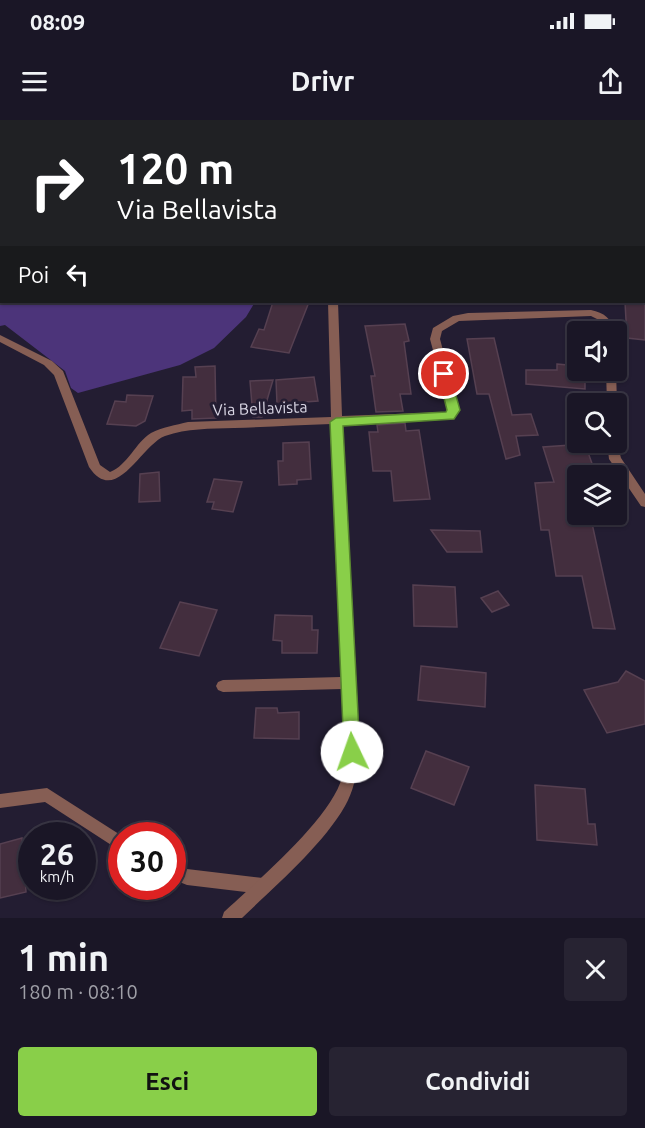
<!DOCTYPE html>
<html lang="it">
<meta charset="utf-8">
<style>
:root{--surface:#1a1626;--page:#272332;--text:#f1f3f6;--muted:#9f9fa7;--line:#383543;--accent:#89cf49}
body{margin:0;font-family:Ubuntu,sans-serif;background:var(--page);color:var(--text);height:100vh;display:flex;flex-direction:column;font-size:22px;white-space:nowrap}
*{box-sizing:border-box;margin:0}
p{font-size:20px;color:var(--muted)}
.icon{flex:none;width:33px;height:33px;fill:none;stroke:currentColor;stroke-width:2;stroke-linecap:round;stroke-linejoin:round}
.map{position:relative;height:798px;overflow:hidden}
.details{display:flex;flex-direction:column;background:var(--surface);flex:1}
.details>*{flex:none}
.hud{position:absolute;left:0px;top:0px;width:645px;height:183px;box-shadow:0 2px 4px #0004,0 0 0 2px var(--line);background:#202124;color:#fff;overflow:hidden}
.controls{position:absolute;left:567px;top:201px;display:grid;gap:12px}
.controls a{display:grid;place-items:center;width:60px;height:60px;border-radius:6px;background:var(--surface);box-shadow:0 2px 4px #0004,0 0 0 2px var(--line);font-size:30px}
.speed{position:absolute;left:18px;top:702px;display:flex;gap:12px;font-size:30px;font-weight:700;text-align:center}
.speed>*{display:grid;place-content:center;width:78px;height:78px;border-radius:50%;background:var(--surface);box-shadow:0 2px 4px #0004,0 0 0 2px var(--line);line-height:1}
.speed small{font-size:15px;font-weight:400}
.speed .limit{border:9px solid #d22;background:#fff;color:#111}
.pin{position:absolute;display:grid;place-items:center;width:51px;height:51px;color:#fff;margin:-26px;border:3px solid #fff;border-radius:50%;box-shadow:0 2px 6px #0007}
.me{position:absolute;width:66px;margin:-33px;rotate:357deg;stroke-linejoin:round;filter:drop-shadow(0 0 4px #0008)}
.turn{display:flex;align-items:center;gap:21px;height:126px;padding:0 18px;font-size:27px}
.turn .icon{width:78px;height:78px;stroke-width:2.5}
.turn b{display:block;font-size:42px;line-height:51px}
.then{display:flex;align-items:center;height:57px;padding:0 18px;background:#0003;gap:12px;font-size:22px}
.round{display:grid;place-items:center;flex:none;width:63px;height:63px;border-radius:6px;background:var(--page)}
.overview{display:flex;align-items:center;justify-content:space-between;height:102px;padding:0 18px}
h1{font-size:36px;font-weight:600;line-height:45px}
.action{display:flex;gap:12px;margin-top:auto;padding:12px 18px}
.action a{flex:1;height:69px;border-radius:6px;background:var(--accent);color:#111;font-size:24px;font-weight:600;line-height:69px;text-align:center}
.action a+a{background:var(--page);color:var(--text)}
.status{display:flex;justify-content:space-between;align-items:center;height:42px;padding:0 30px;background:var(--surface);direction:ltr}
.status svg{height:16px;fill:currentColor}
header{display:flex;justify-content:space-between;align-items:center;height:78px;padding:0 18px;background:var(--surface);font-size:27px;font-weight:600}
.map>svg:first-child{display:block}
.green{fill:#4c347a}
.building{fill:#432e3e;stroke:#564051;stroke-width:1.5}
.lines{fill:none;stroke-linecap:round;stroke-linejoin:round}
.service{fill:#865e54;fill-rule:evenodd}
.minor{fill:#865e54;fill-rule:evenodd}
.tertiary{fill:#865e54;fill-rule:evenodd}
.route{fill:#89cf49;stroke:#59872f;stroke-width:1.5}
.labels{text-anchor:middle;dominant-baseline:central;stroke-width:6;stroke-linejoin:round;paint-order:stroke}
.street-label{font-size:16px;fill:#d9d6e4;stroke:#231d32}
</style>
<div class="status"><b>08:09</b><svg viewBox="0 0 49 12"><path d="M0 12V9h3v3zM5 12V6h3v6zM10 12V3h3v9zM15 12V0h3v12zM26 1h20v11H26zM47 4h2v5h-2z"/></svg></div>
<header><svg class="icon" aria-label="menu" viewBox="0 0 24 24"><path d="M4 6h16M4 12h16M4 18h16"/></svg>Drivr<svg class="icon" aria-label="share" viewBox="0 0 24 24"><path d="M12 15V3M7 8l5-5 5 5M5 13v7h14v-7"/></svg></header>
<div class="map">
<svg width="645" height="798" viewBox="0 0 645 798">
<rect width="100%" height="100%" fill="#231d32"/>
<polygon class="green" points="0,0 47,1 2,2 2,182 255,182 246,197 214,228 180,245 78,273 71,268 65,251 5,205 0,206"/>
<g class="building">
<polygon points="273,182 309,182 289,233 251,227 259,209 264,210"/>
<polygon points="625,182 645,182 645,220 627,218"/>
<polygon points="405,204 409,221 404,222 411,274 400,274 403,291 376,292 371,256 375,256 365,206"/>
<polygon points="494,218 512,295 531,294 538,315 516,316 520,335 506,339 489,274 477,274 467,219"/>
<polygon points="557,244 578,246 578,250 585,250 585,269 526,264 526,250 557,250"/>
<polygon points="215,246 216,298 192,299 192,290 182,291 183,257 196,257 195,247"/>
<polygon points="314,257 318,281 277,284 276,260"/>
<polygon points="273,260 262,297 253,297 250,261"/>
<polygon points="127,275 153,276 145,301 136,306 107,304 115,281 126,282"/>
<polygon points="405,303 406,311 419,310 430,379 394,381 391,351 373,351 369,312 378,312 377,305"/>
<polygon points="309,322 311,359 297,360 297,364 279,365 278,341 283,341 283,323"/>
<polygon points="585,324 594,349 578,350 578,394 590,394 615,509 593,508 582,456 556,456 549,410 541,410 535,363 554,362 543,327"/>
<polygon points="159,352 160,381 139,382 140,354"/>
<polygon points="214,359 242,362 233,392 212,389 214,382 207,382"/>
<polygon points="431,410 480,411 482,432 447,432"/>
<polygon points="413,465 455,467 457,507 414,506"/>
<polygon points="498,471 509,485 492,492 481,478"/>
<polygon points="180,482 217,490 199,536 160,528"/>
<polygon points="275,495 312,496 312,510 318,510 317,533 282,533 282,521 273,520"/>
<polygon points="421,546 486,553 485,587 418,580"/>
<polygon points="626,551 645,561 645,604 607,613 584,570 618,562"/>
<polygon points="256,588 277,588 278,593 299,592 299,619 254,618"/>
<polygon points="426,631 469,647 454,685 411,668"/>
<polygon points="535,665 585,669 588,704 595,704 597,725 537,720"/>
<polygon points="22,718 26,772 0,778 0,724"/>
</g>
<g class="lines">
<g class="service">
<polygon points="47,668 122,716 122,732 45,682 0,688 0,674"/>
<polygon points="172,744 187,749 263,758 269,760 271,766 269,772 263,774 187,765 172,759"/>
</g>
<g class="minor">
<rect x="235" y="0" width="8" height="2"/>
<polygon points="459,0 467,0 468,2 460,2"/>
<path d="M328 182H338L342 296 447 292 449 290 430 219 433 208 453 196 468 193 591 190C604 193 612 198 614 212H604L601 201 591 196 459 201 442 211 440 219 459 290 454 299 342 304 346 405 359 632C357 650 355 669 345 686 322 726 276 765 242 798H222L224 792C256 762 332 698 342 657 348 629 343 598 342 569L223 572 218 570 216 566 218 562 223 560 341 557 331 304C299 305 266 307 234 308 210 309 187 308 165 316 141 325 116 387 89 347L54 255 44 245 0 222V215L52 241 63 251 100 345 110 352C128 345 135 323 151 313 162 307 176 305 188 302L331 297Z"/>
<polygon points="606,250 616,250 617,284 616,285 616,284 607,284"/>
<polygon points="616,319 621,338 645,374 645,387 641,386 609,339 607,322 616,322"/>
</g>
<g class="tertiary">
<polygon points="50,0 60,0 62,2 51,2"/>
<polygon points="373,0 383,0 382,2"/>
</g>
</g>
<polygon class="route" points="444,250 450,254 460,290 454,299 343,306 360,632 358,637 352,639 346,637 344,632 330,302 336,298 446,292 447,290 438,254"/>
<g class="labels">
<g class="street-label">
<text transform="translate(260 288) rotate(-2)">Via Bellavista</text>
</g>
</g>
</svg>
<div class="controls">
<a><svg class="icon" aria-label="sound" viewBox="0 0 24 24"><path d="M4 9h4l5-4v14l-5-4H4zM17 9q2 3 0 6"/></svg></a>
<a><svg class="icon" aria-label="search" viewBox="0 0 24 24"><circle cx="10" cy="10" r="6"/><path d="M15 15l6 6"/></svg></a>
<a><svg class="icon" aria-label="layers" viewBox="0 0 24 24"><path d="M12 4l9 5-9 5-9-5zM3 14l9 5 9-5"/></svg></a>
</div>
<div class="speed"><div>26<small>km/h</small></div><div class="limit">30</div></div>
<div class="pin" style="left:444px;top:254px;background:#d93025"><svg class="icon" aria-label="arrive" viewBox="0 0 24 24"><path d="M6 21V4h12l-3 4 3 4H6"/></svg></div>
<svg class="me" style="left:352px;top:632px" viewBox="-20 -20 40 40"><circle r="19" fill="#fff"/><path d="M0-13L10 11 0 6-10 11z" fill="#89cf49"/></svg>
<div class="hud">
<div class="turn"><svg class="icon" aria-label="right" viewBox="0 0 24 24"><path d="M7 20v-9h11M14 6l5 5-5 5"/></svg><div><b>120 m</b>Via Bellavista</div></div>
<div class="then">Poi<svg class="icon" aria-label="left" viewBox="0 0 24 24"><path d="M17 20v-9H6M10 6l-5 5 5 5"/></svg></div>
</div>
</div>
<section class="details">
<div class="overview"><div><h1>1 min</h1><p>180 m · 08:10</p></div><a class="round"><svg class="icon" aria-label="close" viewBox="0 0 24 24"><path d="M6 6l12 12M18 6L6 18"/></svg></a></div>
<div class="action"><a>Esci</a><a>Condividi</a></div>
</section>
